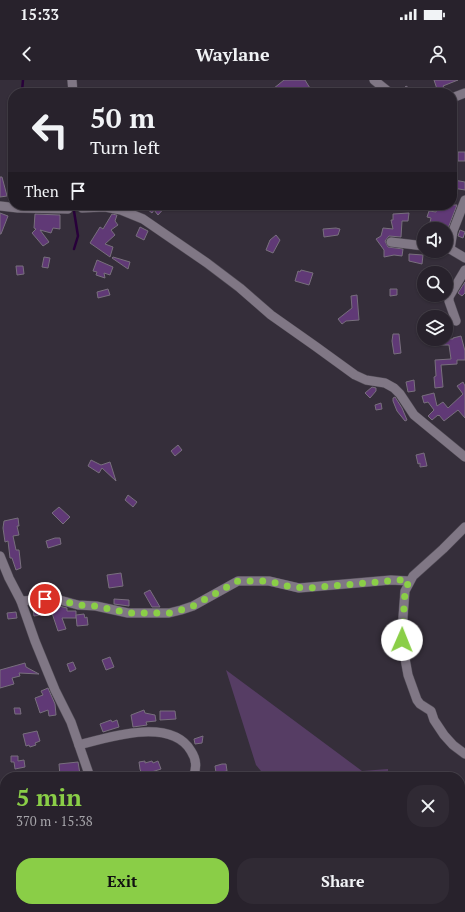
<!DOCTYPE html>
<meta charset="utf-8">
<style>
:root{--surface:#28222c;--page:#302a34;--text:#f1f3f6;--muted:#a5a4a9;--line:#443f48;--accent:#8ace47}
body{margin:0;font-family:"PT Serif",serif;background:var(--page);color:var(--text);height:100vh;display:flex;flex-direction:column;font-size:15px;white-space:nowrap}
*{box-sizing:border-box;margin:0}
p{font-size:13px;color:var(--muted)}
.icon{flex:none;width:22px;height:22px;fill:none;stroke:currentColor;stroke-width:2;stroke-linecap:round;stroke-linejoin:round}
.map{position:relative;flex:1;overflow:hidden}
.side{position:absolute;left:0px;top:692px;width:465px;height:140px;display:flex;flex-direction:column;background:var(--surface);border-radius:16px 16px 0 0;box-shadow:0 1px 3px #0004,0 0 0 1px var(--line)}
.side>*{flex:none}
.banner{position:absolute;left:8px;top:8px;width:449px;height:122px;border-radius:16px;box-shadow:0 1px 3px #0004,0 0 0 1px var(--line);background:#28222c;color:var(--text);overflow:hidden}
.controls{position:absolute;left:417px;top:142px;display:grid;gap:8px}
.controls a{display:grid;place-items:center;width:36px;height:36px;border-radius:50%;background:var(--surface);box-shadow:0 1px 3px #0004,0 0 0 1px var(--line);font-size:20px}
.pin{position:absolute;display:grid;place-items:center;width:34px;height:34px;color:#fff;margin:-17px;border:2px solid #fff;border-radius:50%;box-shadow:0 1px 4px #0007}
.me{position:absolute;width:44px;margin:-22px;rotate:1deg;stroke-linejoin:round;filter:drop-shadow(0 0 3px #0008)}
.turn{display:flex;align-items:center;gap:14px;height:84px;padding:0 16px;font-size:18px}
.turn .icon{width:52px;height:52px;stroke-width:2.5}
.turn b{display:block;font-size:28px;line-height:34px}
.then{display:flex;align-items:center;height:38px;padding:0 16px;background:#0003;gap:8px;font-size:15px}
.round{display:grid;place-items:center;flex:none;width:42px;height:42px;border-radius:16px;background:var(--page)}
.head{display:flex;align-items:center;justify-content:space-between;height:68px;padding:0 16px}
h1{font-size:24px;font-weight:700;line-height:30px;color:var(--accent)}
.cta{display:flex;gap:8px;margin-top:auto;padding:8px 16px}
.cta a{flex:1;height:46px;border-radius:16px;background:var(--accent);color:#111;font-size:16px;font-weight:700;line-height:46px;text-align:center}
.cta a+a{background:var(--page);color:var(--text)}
.status{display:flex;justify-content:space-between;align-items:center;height:28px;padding:0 20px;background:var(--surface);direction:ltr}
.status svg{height:11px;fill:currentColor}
header{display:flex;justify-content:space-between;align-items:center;height:52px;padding:0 16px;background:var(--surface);font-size:18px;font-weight:700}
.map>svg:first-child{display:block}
.green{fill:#563d64}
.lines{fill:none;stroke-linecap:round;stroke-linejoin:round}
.stream{stroke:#28003a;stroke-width:2.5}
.building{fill:#603976;stroke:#786f7d}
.minor-casing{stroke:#504b55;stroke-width:10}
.minor{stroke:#807785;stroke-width:9}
.route{stroke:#8ace47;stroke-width:7;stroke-dasharray:0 12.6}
</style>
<div class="status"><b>15:33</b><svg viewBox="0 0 49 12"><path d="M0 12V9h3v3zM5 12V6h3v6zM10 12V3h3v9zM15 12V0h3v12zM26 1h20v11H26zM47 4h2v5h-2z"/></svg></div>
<header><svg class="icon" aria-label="back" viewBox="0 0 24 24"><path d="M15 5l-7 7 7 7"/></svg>Waylane<svg class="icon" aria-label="person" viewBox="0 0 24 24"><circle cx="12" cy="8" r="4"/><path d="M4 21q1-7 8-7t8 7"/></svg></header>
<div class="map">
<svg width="465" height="832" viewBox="0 0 465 832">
<rect width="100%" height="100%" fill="#352e3a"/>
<g class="green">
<polygon points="226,590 362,691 388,689 388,697 266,697 256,685"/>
<polygon points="107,827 168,827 173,832 104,832"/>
<polygon points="417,827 451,827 454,832 417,832"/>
</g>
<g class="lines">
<g class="stream">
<polyline points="21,13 22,11 23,0"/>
<polyline points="13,22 10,25 13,31"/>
<polyline points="73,125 78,156 74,169"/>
</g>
</g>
<g class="building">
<polygon points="284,0 305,0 313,13 268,13"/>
<polygon points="434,0 458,0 443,6 445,9 438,12"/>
<polygon points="406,6 416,13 401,13"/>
<rect x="458" y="72" width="7" height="9"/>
<polygon points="0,97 2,97 7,116 0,117"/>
<polygon points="454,100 465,102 465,110 453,108"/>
<polygon points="148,125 167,125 158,135 154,130 152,133 147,129 149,126"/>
<polygon points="438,125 457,125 447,151 446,149 437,149 429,147 431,138 427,137 429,131 436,132"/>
<polygon points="0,133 8,136 1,154 0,154"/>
<polygon points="409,133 408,141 402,141 401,157 389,156 385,161 388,167 403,169 402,176 394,175 384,177 384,170 376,159 381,156 383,148 393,149 391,140 393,140 393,134"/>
<polygon points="35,134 60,135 60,149 53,148 51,153 40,150 49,162 43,166 32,153 36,149 34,148"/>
<polygon points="112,134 117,135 115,141 118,145 111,150 115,155 105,164 113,167 110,177 90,163 100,147 103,149"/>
<polygon points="140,147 148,151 144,160 136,156"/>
<polygon points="336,148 340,149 338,155 324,157 323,149"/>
<polygon points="460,150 465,152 463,158 458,156"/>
<polygon points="276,155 280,160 273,173 266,170 270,160"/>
<polygon points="409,174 423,175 422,184 409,181"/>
<polygon points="44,177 50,178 48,188 42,187"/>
<polygon points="113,177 130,182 128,189 112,178"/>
<polygon points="97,180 113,187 110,195 104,193 105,198 96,195 97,192 93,191"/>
<polygon points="16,186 23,186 24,194 17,195"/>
<polygon points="301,190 313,193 309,205 295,201 298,191 300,192"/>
<polygon points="465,202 465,213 462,216 458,213"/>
<polygon points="108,209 110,215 98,218 97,212"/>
<polygon points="390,209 397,209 397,215 390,216"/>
<polygon points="357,215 359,240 346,241 342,244 338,239 352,228 351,216"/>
<polygon points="393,254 399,254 401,273 394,274 392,261"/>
<polygon points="461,256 465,271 465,280 457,280 457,284 441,285 443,307 435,308 434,297 436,296 435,280 451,279 449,265 429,265 429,259 453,259 453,258"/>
<polygon points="414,300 415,311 408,312 406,302"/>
<polygon points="463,302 465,306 465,338 458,330 444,341 439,335 439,336 438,335 432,340 428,336 434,330 428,322 424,323 422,316 434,313 437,326 443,322 448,328 463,314 457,306"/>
<polygon points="372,307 376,308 376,311 370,318 365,313"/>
<polygon points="395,317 402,328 407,340 405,341 397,331 393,321 393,318"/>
<polygon points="381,323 382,329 376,330 375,325"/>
<polygon points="178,365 182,370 175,376 171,371"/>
<polygon points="424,373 427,386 420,387 420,383 418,384 416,375"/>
<polygon points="91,380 101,385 110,382 116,401 102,388 99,393 88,386"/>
<polygon points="128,415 137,422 133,427 125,420"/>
<polygon points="59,427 70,437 63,444 52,433"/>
<polygon points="18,438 19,446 17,446 19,455 13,456 16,470 19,470 21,488 16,490 12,478 10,478 8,461 5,462 3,448 4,441"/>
<polygon points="55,458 60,458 61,464 48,468 46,461"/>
<polygon points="121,493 123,506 109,508 107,495"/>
<polygon points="150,510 160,527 152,527 144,513"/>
<polygon points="114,519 129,520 129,526 114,524"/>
<polygon points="55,525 67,528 67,531 76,531 76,538 62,538 66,549 58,551 52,533 34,536 33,528 40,526"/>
<polygon points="16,532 17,538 8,539 7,533"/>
<polygon points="84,534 85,538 87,537 88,545 77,546 76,535"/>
<polygon points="110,577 114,587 106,590 102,580"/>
<polygon points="73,582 76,589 70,592 67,584"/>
<polygon points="25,583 26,587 39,594 19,593 20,596 12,598 14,604 0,608 0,590"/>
<polygon points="48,608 55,624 56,635 49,636 48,630 40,633 35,618 43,615 41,611"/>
<polygon points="14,628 20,628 21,634 15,634"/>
<polygon points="144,630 145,633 155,635 156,641 146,642 147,645 133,647 131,635"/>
<polygon points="160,631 175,631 176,639 160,640"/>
<polygon points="111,640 112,642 117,640 119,647 103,652 100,644"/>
<polygon points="37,651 40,661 35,663 36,665 30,667 29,665 26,666 23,654"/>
<polygon points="203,656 202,663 195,664 194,659"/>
<polygon points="11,676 18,676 18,681 24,680 25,687 15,689 14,682 11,682"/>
<polygon points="145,681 145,683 152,681 153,683 158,681 161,689 142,695 140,689 139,682"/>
<polygon points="78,682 80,694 60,696 59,684"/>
<polygon points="222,684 226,684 227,691 216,693 215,686"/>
</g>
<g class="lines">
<defs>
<g id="minor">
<polyline points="72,0 73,13"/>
<polyline points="374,0 390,13"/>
<polyline points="452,18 465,13"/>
<polyline points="0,126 18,128 68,129"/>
<polyline points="82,128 105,127 121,130 143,139 207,183 240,208 271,235 315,266 355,295 366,300 385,303 394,308 400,314 414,335 465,377"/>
<polyline points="391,162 424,166"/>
<polyline points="446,169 450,169 465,178"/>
<polyline points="450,169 453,151 465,120"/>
<polyline points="456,241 449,221 449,217 465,190"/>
<polyline points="465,447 443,469 413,496 405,511 403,537 404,573 408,595 417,620 420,624 431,631 434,640 444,655 453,665 465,674"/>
<polyline points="0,476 9,498 21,521 35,561 55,610 71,642 90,697"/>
<polyline points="21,521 56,519 78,525 96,526 128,533 169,533 181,530 193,526 238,501 269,501 299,508 391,500 409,501"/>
<path d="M79 665C109 657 171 637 191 671 197 680 197 688 193 697"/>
<polyline points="460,813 465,811"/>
<polyline points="414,832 426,827"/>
</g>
</defs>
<use href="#minor" class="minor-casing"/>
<use href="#minor" class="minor"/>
</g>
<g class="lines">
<polyline class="route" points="45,519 56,519 78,525 96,526 128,533 169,533 181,530 193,526 238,501 269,501 291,507 309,508 400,500 409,501 405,511 402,560"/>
</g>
</svg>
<div class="controls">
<a><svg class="icon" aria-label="sound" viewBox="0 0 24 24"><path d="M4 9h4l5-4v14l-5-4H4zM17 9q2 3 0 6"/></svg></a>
<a><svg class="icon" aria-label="search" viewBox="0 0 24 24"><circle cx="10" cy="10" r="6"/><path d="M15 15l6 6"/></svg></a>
<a><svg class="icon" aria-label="layers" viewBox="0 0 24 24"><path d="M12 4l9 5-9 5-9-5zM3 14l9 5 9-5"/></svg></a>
</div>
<div class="pin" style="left:45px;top:519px;background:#d93025"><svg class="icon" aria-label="arrive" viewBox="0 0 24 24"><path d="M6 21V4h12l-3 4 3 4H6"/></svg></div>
<svg class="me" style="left:402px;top:560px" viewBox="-20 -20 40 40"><circle r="19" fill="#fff"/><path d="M0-13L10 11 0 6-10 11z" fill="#8ace47"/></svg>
<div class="banner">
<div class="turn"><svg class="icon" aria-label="left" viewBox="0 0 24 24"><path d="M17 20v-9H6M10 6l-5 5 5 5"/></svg><div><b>50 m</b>Turn left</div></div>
<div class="then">Then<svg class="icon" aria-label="arrive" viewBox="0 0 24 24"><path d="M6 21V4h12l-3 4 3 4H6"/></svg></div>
</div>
<section class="side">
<div class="head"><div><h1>5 min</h1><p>370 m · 15:38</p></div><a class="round"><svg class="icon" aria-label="close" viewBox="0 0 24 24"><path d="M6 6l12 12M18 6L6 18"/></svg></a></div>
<div class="cta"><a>Exit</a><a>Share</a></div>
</section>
</div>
